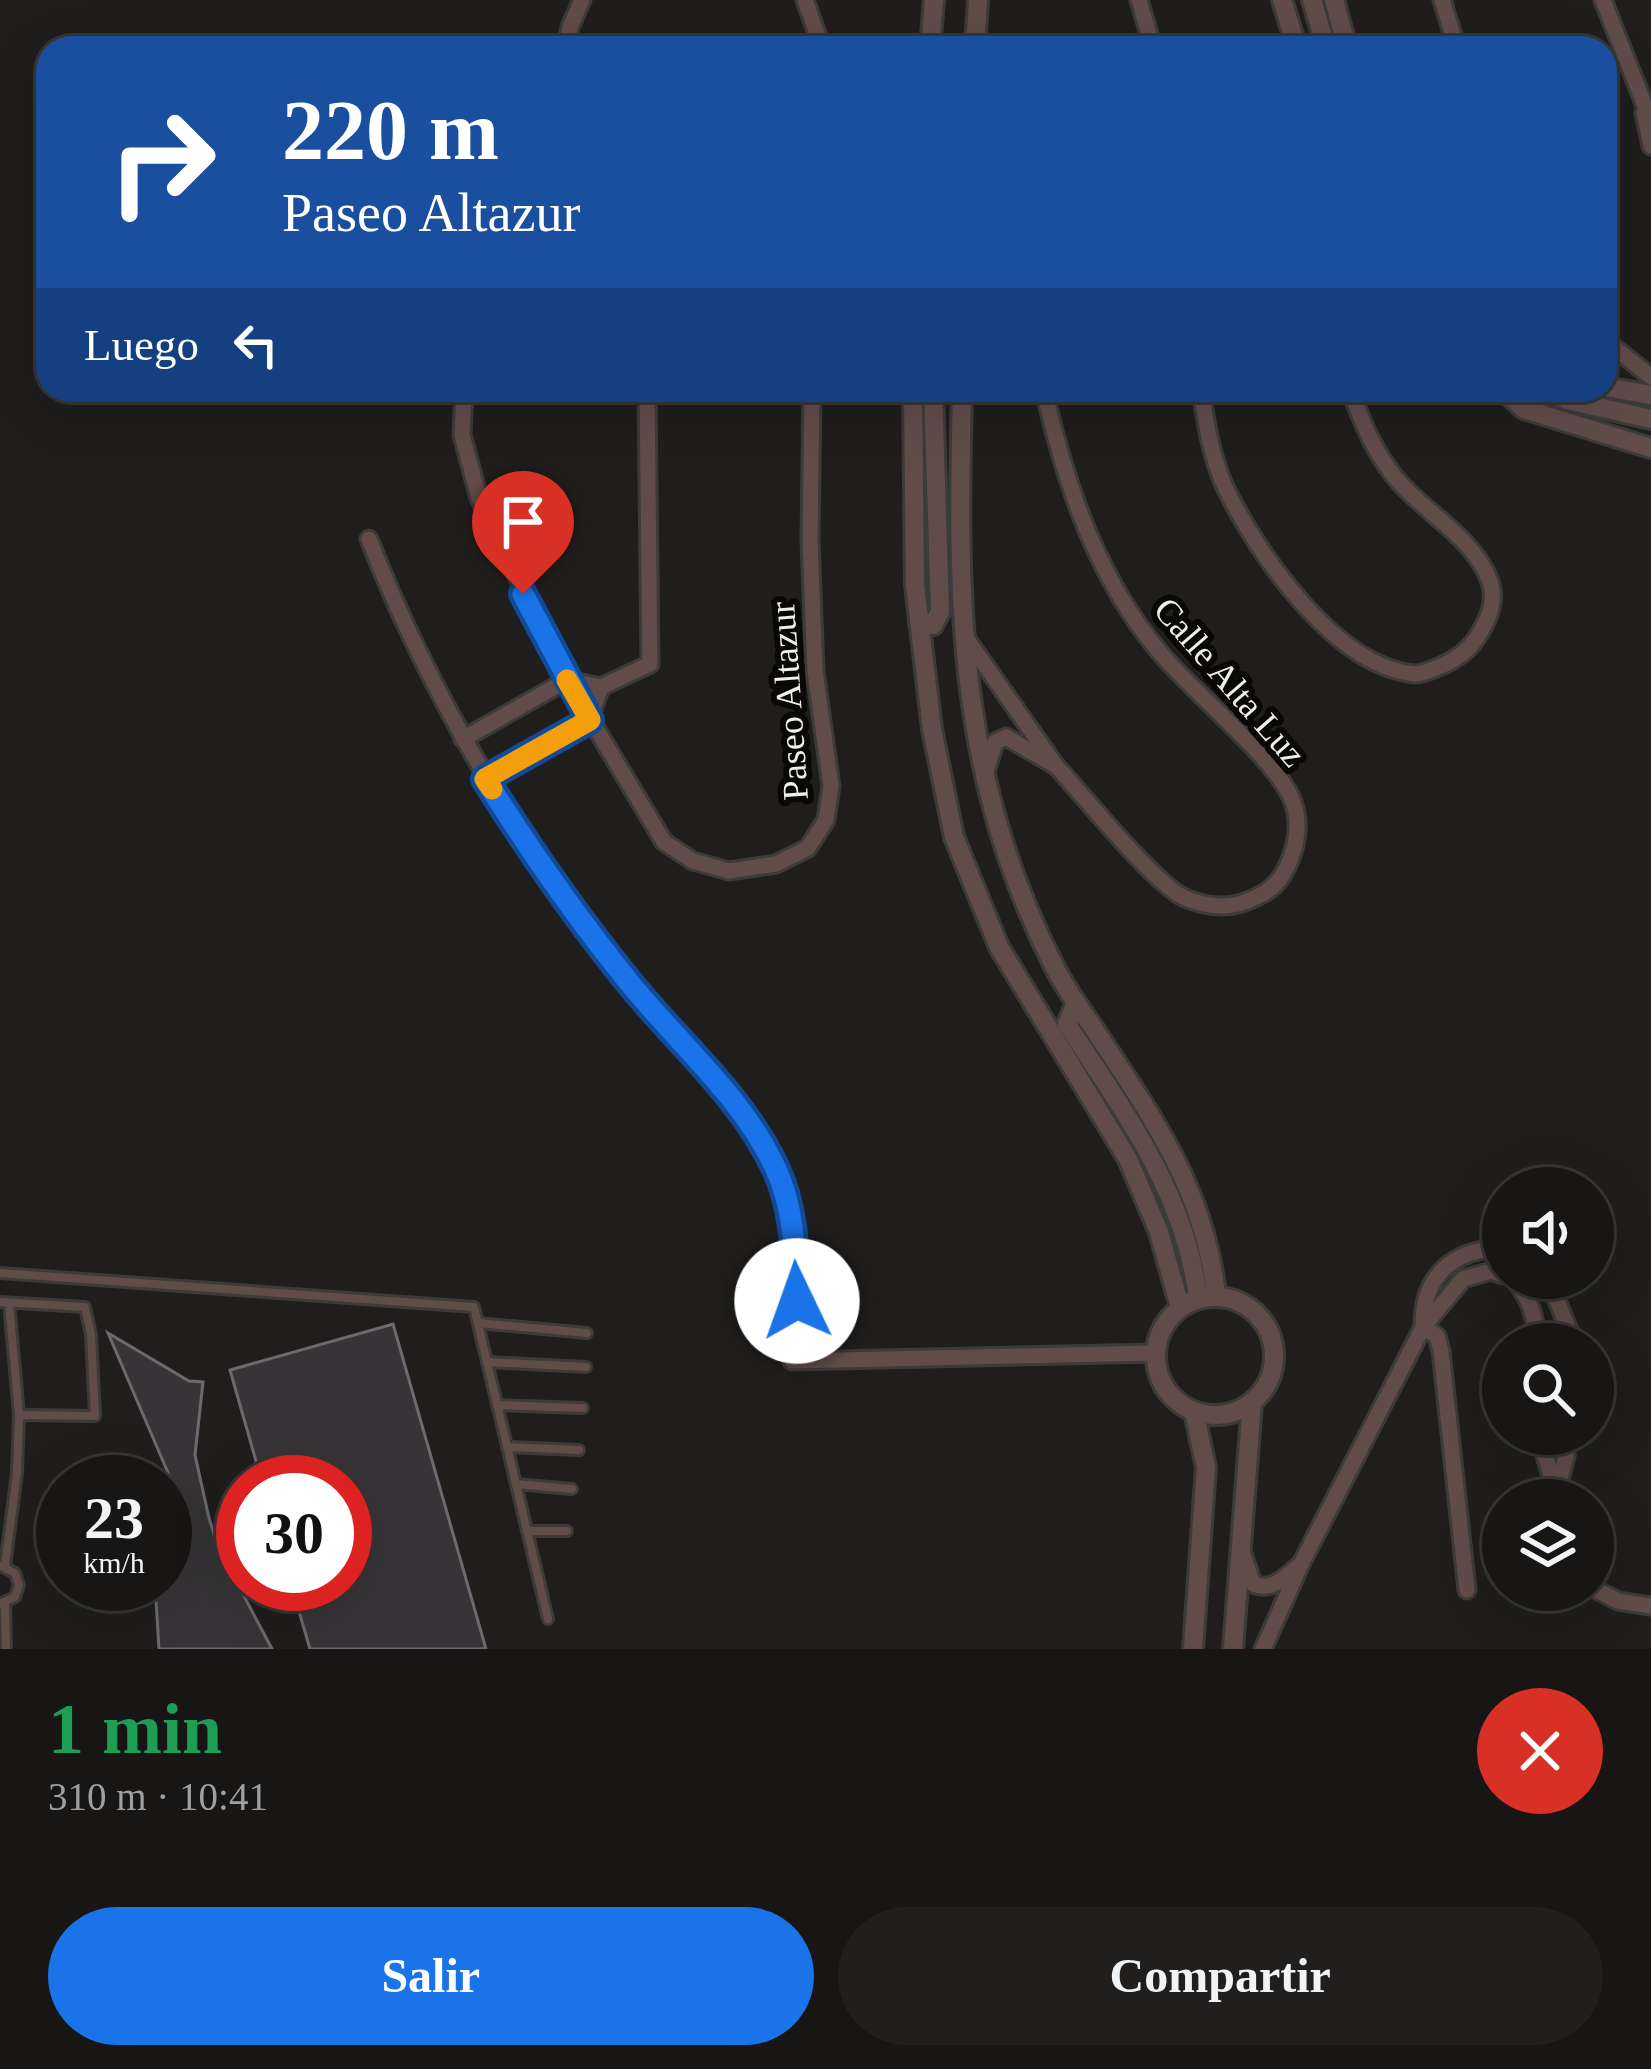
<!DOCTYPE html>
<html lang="es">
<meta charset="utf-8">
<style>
:root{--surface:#171615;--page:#201f1e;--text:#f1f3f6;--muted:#9e9fa0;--line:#363534;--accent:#1a73e8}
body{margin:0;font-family:"Times New Roman",serif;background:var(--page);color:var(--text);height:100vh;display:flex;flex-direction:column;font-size:45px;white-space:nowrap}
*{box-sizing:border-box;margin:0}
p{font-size:39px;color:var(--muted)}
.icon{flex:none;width:66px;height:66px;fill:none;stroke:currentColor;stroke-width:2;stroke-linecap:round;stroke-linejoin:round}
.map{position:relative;height:1649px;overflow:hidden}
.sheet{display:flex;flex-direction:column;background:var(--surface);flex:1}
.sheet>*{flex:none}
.hud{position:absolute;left:36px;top:36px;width:1581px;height:366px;border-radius:36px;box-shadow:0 12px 48px #0002,0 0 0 3px var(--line);background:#1a4fa0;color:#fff;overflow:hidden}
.controls{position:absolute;left:1482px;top:1167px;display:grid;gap:24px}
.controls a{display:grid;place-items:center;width:132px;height:132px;border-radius:50%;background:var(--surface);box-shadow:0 12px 48px #0002,0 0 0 3px var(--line);font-size:60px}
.speed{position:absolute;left:36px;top:1455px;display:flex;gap:24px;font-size:60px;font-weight:700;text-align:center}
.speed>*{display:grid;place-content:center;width:156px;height:156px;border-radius:50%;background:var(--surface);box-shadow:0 12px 48px #0002,0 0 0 3px var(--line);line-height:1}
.speed small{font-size:30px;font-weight:400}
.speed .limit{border:18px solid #d22;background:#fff;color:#111}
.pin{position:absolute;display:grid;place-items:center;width:102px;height:102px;color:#fff;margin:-123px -51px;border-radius:50% 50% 50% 0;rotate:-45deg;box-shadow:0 0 12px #0007}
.pin .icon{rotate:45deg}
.me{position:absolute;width:132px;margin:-66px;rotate:357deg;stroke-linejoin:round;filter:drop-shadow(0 0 9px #0008)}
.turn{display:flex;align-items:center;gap:42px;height:252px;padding:0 48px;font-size:54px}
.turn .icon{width:156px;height:156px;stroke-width:2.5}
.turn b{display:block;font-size:84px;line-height:102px}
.then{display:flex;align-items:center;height:114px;padding:0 48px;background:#0003;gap:24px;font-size:45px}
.round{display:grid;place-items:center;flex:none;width:126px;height:126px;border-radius:63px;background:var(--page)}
.head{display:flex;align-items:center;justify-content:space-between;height:204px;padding:0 48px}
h1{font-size:72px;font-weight:800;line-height:90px;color:#1e9e55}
.button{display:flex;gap:24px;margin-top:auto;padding:24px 48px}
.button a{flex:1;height:138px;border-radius:72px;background:var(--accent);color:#fff;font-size:48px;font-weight:800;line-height:138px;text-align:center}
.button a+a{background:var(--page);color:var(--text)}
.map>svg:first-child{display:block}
.building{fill:#363436;stroke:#6d6a6d;stroke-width:3}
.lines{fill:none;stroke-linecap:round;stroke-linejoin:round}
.service-casing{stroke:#3c3b39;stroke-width:14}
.minor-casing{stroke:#3c3b39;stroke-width:21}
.tertiary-casing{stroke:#3c3b39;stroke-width:24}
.service{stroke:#614c4a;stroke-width:8}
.minor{stroke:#614c4a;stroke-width:15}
.tertiary{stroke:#614c4a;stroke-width:18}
.route-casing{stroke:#114b97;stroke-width:30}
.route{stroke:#1a73e8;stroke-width:21}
.slow{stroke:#f59e0b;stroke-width:21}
.labels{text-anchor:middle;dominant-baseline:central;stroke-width:12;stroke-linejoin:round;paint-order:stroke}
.street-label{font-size:36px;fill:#eeeeec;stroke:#090807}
</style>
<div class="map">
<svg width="1651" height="1649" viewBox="0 0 1651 1649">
<rect width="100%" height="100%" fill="#1f1e1c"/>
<g class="building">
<polygon points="393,1324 486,1649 310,1649 291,1584 345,1584 345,1482 262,1482 230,1370"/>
<polygon points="108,1333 189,1381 203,1382 195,1455 209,1518 218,1547 272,1649 159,1649 155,1584 165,1584 165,1482 149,1482 148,1470 169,1475"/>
</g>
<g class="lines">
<defs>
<g id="service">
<polyline points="0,1273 474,1307 548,1619"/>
<polyline points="0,1302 85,1307 91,1335 95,1416 19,1415 17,1473 5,1566"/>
<polyline points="9,1303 19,1415"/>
<polyline points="478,1323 587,1333"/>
<polyline points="487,1362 586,1367"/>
<polyline points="497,1405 583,1408"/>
<polyline points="507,1447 579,1450"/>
<polyline points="516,1484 572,1489"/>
<polyline points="527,1531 567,1531"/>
<polyline points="0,1604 15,1597 19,1585 15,1573 1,1566"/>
<polyline points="5,1604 6,1649"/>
</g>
<g id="minor">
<polyline points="805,0 822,48"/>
<polyline points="1139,0 1153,48"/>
<polyline points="1442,0 1457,48"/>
<polyline points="1603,0 1651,121"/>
<polyline points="566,48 570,27 582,0"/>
<polyline points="1644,113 1651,146"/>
<polyline points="1605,340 1651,377"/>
<polyline points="464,390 462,435 479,498 567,680 664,842 693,861 729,871 776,864 808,848 826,820 831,786 815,671 810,540 812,390"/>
<path d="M1044 390C1066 486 1097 579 1162 655 1195 694 1271 755 1291 797 1303 823 1296 853 1282 876 1273 890 1260 896 1245 902 1225 909 1203 906 1183 897 1153 882 1083 795 1056 766"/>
<path d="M1201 390C1206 423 1211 456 1225 487 1257 553 1335 667 1415 674 1423 674 1433 669 1441 666 1455 660 1467 652 1476 639 1488 621 1498 600 1489 579 1472 535 1418 509 1391 472 1372 447 1361 419 1350 390"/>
<path d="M369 539C432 700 519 843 626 979 676 1042 746 1096 778 1172 802 1232 797 1298 792 1361L1155 1353"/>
<polyline points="966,638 1056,766 1006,737 995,742 986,772"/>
<polyline points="601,687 650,664 647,390"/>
<polyline points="463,739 567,680 601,687 589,720 485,779"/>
<path d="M1513 1278C1530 1298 1536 1318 1538 1344"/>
<polyline points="1548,1278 1568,1328 1568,1344"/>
<polyline points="1423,1327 1437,1336 1441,1351 1467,1590"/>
<path d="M1423 1327C1422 1276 1453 1249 1503 1248"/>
<polyline points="1544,1434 1545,1456 1559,1500"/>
<polyline points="1558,1486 1566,1457 1567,1434"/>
<path d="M1243 1554 1253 1584C1273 1592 1286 1576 1301 1564L1263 1649"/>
<polyline points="1301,1564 1423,1327 1463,1279 1491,1271 1503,1275"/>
<polyline points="1593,1588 1618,1601 1651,1606"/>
</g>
<g id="tertiary">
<polyline points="1282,0 1297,48"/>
<polyline points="1312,0 1326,48"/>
<polyline points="1334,0 1347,48"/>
<polyline points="930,48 934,0"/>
<polyline points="975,48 978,0"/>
<polyline points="1605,387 1651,395"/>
<polyline points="913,390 915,585 932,729 954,837 999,947 1128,1159 1159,1232 1180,1307"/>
<path d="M962 390C957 600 956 773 1054 966 1066 990 1083 1012 1098 1035 1154 1119 1206 1194 1216 1296"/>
<polyline points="1503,390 1524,409 1651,448"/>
<polyline points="1551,390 1567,400 1651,419"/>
<polyline points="919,623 933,625 940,612 933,390"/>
<path d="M1076 1003 1067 1024C1123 1111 1185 1191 1198 1298"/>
<circle cx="1215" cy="1356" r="59"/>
<polyline points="1193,1649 1206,1467 1194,1412"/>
<polyline points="1233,1649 1252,1403"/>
</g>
</defs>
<use href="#service" class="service-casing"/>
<use href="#minor" class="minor-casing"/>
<use href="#tertiary" class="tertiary-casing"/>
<use href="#service" class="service"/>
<use href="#minor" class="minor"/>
<use href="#tertiary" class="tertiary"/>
</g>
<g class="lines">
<defs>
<path id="route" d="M523 594 590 720 485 779C529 849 576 917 628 981 677 1042 741 1095 775 1167 795 1209 795 1255 797 1301"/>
</defs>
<use href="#route" class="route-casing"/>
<use href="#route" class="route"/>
<polyline class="slow" points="492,789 485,779 590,720 567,680"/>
</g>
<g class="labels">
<g class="street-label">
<text transform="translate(1230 682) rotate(49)">Calle Alta Luz</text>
<text transform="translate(789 701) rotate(-94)">Paseo Altazur</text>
</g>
</g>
</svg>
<div class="controls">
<a><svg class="icon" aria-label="sound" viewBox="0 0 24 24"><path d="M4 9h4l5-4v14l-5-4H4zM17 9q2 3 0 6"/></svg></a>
<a><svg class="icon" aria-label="search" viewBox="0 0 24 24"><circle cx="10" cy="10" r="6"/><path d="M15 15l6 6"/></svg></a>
<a><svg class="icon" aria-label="layers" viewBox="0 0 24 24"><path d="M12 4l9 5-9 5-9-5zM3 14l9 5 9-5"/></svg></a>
</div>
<div class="speed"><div>23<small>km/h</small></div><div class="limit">30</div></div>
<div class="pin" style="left:523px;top:594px;background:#d93025"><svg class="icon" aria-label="arrive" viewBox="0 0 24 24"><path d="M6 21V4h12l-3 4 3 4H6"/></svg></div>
<svg class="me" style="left:797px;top:1301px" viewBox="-20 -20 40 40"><circle r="19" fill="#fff"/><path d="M0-13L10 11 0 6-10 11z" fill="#1a73e8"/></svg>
<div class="hud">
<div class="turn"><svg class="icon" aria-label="right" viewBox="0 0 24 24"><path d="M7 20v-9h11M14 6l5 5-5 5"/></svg><div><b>220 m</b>Paseo Altazur</div></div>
<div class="then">Luego<svg class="icon" aria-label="left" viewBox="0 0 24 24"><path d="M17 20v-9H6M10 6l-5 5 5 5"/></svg></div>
</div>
</div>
<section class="sheet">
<div class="head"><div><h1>1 min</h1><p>310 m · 10:41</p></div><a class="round" style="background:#d93025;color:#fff"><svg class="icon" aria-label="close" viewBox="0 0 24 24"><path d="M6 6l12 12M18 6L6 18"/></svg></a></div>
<div class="button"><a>Salir</a><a>Compartir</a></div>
</section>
